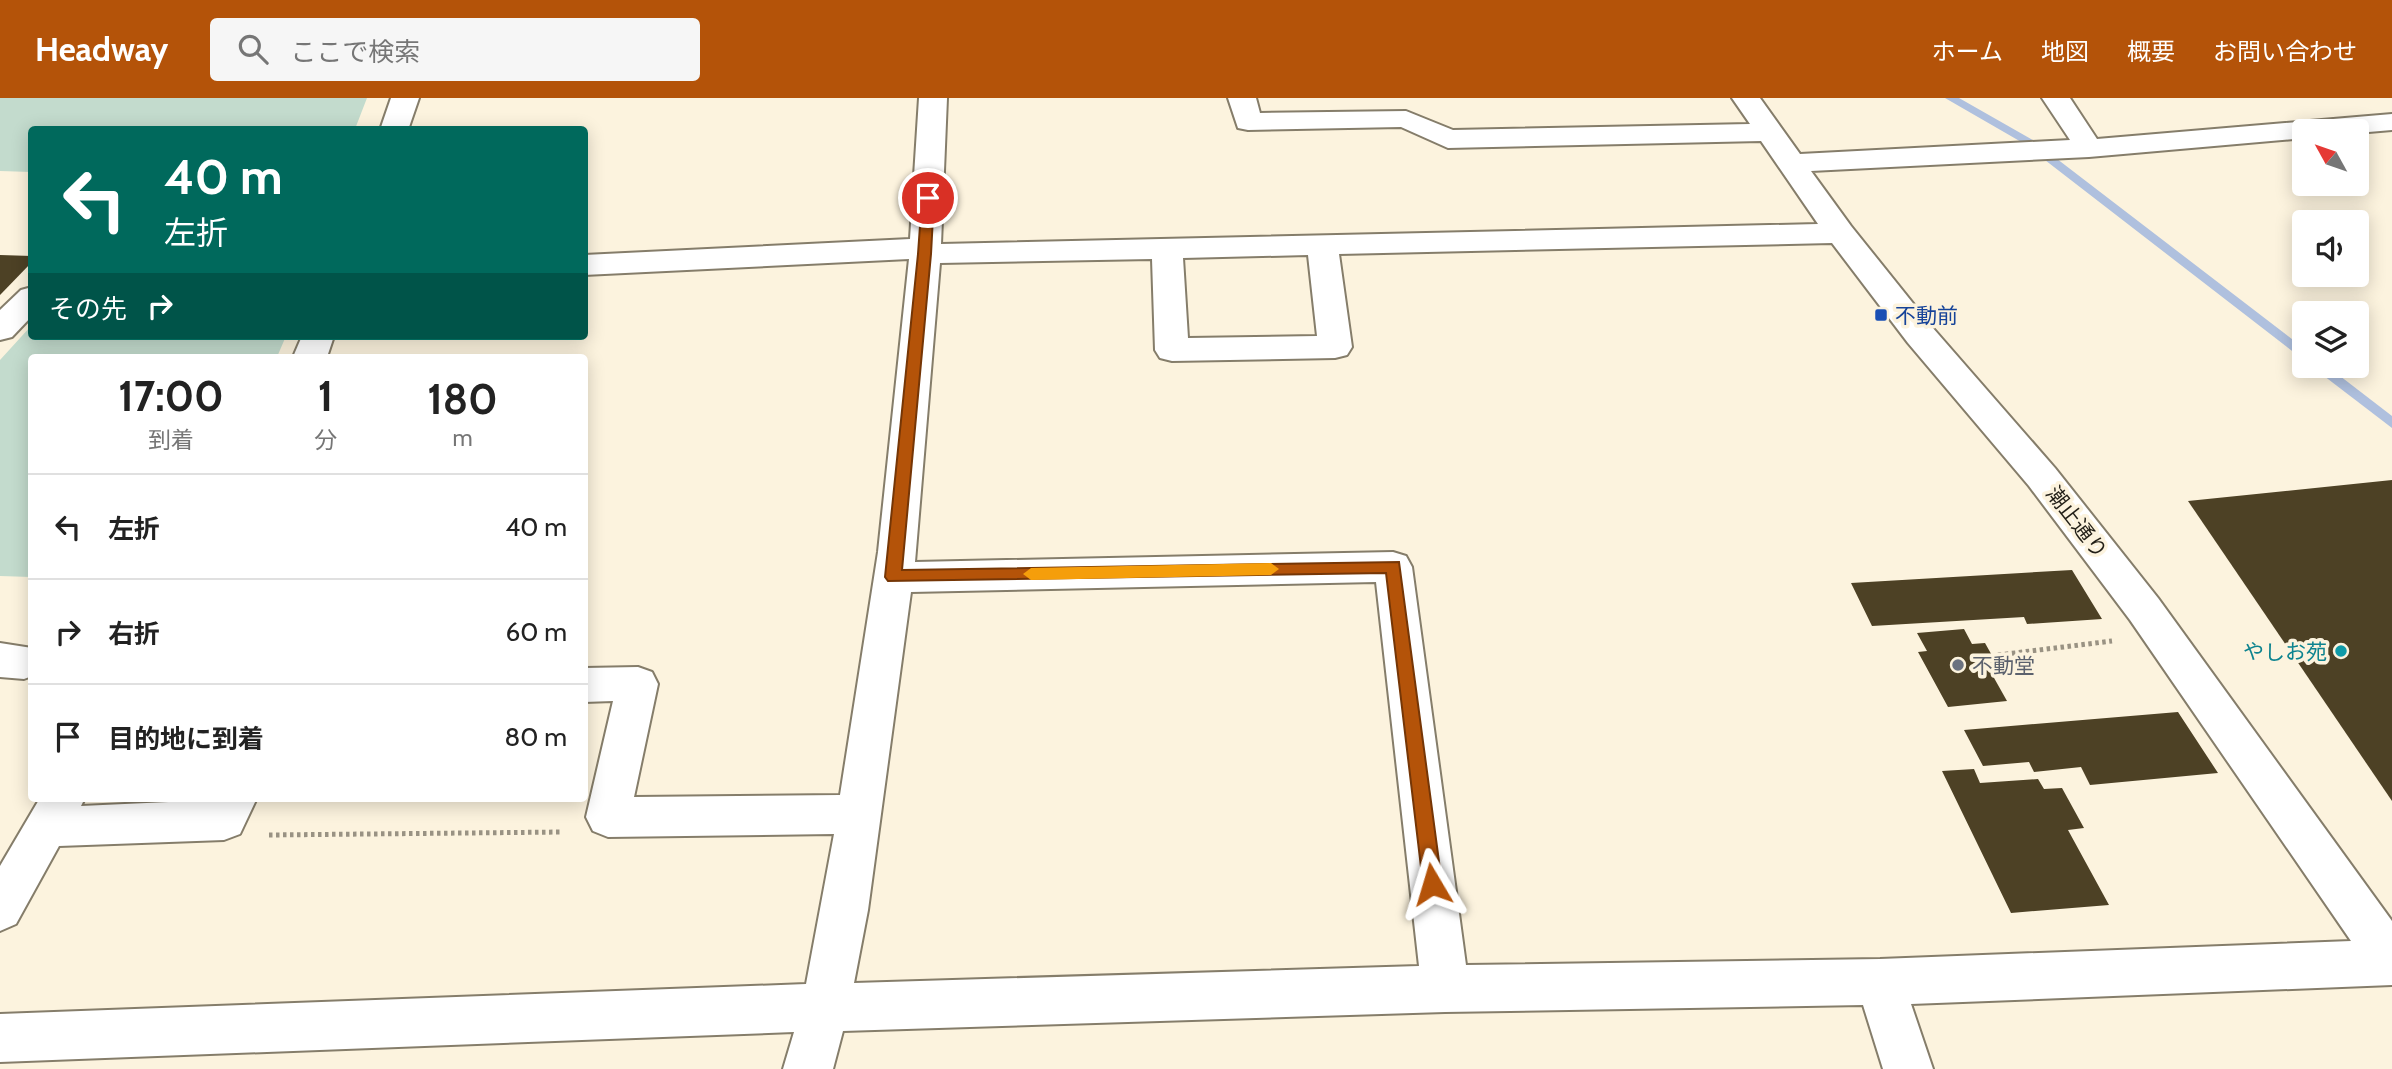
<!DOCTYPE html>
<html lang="ja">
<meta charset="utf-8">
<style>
:root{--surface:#fff;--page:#f6f6f6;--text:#222;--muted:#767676;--line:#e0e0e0;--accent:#b45309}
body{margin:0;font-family:Cabin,"Noto Sans JP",sans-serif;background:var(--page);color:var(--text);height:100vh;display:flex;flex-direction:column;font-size:26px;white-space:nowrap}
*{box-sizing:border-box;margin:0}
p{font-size:23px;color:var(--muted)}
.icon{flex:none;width:38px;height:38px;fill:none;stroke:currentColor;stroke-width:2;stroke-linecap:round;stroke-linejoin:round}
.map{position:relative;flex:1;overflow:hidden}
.sheet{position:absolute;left:28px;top:256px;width:560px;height:448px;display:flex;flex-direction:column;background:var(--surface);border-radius:7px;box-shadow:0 4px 18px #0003}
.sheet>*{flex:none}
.guide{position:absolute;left:28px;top:28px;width:560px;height:214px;border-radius:7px;box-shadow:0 4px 18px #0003;background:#00695c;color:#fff;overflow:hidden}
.needle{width:46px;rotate:310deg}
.tools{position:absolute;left:2292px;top:21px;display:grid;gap:14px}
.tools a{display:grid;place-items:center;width:77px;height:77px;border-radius:7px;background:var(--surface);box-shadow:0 4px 18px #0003;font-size:35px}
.pin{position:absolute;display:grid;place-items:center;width:60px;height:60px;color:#fff;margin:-30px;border:4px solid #fff;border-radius:50%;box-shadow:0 2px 7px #0007}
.me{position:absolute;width:77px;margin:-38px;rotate:353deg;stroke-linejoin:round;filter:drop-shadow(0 0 5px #0008)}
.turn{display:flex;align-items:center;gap:24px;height:147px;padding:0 21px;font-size:32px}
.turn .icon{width:91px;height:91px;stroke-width:2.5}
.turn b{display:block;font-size:49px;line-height:60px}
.then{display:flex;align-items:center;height:66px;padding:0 21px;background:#0003;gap:14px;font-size:26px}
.eta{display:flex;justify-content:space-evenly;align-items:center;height:119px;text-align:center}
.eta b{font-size:42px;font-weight:800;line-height:49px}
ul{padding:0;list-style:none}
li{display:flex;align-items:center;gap:21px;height:105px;padding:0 21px;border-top:2px solid var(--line)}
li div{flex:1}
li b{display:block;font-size:26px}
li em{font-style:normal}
header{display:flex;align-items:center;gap:42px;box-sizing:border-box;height:98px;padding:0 35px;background:var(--accent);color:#fff}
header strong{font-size:33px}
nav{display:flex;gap:38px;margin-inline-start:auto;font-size:24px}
.search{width:490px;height:63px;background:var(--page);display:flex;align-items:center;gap:18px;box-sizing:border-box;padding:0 24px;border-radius:7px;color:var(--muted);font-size:26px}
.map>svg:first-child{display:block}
.green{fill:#c3dbcd}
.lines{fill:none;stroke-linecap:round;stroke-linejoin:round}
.stream{fill:#afc0de;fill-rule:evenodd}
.building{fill:#4d4125}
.minor-casing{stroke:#857d6a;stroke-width:4}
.path{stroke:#999283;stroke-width:5;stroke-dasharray:3.5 3.5;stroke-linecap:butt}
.minor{fill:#fff;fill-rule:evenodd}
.route{fill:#b45309;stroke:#753606;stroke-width:2}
.slow{fill:#f59e0b}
.transit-dot{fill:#1a4fb4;stroke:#fcf3de;stroke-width:2.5}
.culture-dot{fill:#0f9aa8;stroke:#fcf3de;stroke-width:2.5}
.worship-dot{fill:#6b7280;stroke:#fcf3de;stroke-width:2.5}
.labels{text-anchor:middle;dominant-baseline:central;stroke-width:7;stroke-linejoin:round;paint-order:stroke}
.transit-label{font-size:21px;fill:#164399;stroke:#fcf3de;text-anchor:start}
.street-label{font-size:21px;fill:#211e16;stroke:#fcf3de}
.culture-label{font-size:21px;fill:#0d838f;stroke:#fcf3de;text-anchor:end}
.worship-label{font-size:21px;fill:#5b616d;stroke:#fcf3de;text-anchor:start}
</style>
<header>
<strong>Headway</strong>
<div class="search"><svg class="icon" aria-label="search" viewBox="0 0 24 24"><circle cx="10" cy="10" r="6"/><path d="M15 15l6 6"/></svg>ここで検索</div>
<nav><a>ホーム</a><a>地図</a><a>概要</a><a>お問い合わせ</a></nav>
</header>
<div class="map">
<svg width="2392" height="971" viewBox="0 0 2392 971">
<rect width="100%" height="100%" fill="#fcf3de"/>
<g class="green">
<polygon points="0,0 367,0 355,31 32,32 31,74 0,73"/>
<polygon points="31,228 32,238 286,238 277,259 32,259 31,479 0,478 0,262"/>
</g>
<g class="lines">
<g class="stream">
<polygon points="1945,0 1959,0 2031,41 2305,251 2305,263 2023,45"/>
<polygon points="2311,268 2327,268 2392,318 2392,330"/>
</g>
</g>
<g class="building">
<polygon points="0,157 32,158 32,164 0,197"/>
<polygon points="2392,382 2392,703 2188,403"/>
<polygon points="2072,472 2102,521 2027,526 2024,519 1872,528 1851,485"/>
<polygon points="1964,531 1972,546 1985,545 1999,570 1989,571 2007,603 1948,609 1918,554 1927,553 1917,535"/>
<polygon points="2178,614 2218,675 2090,687 2081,669 2034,674 2029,664 1983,668 1964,632"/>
<polygon points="1974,671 1980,685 2038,681 2044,691 2062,690 2084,730 2068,732 2109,807 2011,815 1942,673"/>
</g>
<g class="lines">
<defs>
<g id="minor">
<polygon points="391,0 419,0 408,32 380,32"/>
<path d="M919 0H947L941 146 1818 126 1761 43 1448 50 1401 29 1248 32 1238 30 1228 0H1256L1260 15 1406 13 1453 32 1750 26 1732 0H1760L1800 56 2070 42 2042 0H2070L2097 41 2392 16V32L2357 35V33H2305V40L2089 59 1811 73 1851 128 1932 229 2055 370 2158 500 2392 823V887L1911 906 1933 971H1883L1863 907 1445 914 843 933 833 971H783L794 934 0 964V916L806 886 834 736 608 739 593 733 586 719 613 603 584 604V570L638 569 652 574 658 586 634 699 840 697 878 454 909 161 584 177V157L910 141ZM1832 145 1908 245 2029 388 2130 522 2351 843 1880 861 1466 867 1412 469 1406 458 1393 454 915 464 940 165 1152 161 1155 252 1160 260 1172 263 1335 260 1347 257 1352 249 1339 156ZM1308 157 1317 238 1188 240 1183 160ZM1376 484 1419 868 854 885 868 812 911 494Z"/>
<polygon points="32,189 32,218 12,239 0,242 0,212 21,192"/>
<polygon points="302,238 334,238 327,259 293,259"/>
<polygon points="0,545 32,550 32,578 24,581 0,579"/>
<polygon points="40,700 85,700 81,708 257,700 240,736 224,742 59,748 16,826 0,833 0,768"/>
</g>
</defs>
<use href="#minor" class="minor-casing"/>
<g class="path">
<polyline points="1998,557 2112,543"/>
<polyline points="269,737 562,734"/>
</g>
<use href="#minor" class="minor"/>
</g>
<polygon class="route" points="928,96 934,100 931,156 902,472 1399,464 1442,786 1439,792 1432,794 1426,792 1423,786 1386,475 888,483 885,479 918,156 922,100"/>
<polygon class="slow" points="1271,465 1279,471 1271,477 1031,482 1023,476 1031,470"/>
<rect class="transit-dot" x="1874" y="210" width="14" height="14" rx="3.5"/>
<circle class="culture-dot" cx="2341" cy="553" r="7"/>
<circle class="worship-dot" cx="1958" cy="567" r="7"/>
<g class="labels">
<g class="transit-label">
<text x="1895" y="217">不動前</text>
</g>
<g class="street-label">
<text transform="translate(2077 424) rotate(52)">潮止通り</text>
</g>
<g class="culture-label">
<text x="2327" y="553">やしお苑</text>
</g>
<g class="worship-label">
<text x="1972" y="567">不動堂</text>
</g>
</g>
</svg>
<div class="tools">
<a><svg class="needle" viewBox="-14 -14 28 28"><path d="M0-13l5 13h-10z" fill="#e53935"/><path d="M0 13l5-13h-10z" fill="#767676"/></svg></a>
<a><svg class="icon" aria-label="sound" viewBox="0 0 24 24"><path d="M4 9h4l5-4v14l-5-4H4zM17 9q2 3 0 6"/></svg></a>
<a><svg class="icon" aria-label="layers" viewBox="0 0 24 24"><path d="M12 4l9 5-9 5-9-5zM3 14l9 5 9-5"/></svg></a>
</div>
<div class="pin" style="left:928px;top:100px;background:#d93025"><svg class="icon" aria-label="arrive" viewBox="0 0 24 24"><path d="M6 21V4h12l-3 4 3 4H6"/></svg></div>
<svg class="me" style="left:1432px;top:786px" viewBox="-20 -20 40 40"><path d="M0-17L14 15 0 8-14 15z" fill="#b45309" stroke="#fff" stroke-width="4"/></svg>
<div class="guide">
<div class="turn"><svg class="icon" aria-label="left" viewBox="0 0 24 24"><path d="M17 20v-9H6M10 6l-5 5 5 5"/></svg><div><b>40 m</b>左折</div></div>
<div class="then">その先<svg class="icon" aria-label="right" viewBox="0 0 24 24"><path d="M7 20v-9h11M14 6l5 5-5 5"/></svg></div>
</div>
<section class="sheet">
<div class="eta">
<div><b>17:00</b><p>到着</p></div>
<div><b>1</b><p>分</p></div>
<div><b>180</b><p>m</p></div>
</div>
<ul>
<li><svg class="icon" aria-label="left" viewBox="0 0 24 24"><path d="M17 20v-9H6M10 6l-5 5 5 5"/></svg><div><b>左折</b></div><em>40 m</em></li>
<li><svg class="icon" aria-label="right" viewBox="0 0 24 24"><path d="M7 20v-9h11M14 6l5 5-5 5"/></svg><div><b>右折</b></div><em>60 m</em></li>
<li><svg class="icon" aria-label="arrive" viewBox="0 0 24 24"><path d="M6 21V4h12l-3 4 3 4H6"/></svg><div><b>目的地に到着</b></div><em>80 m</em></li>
</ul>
</section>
</div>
